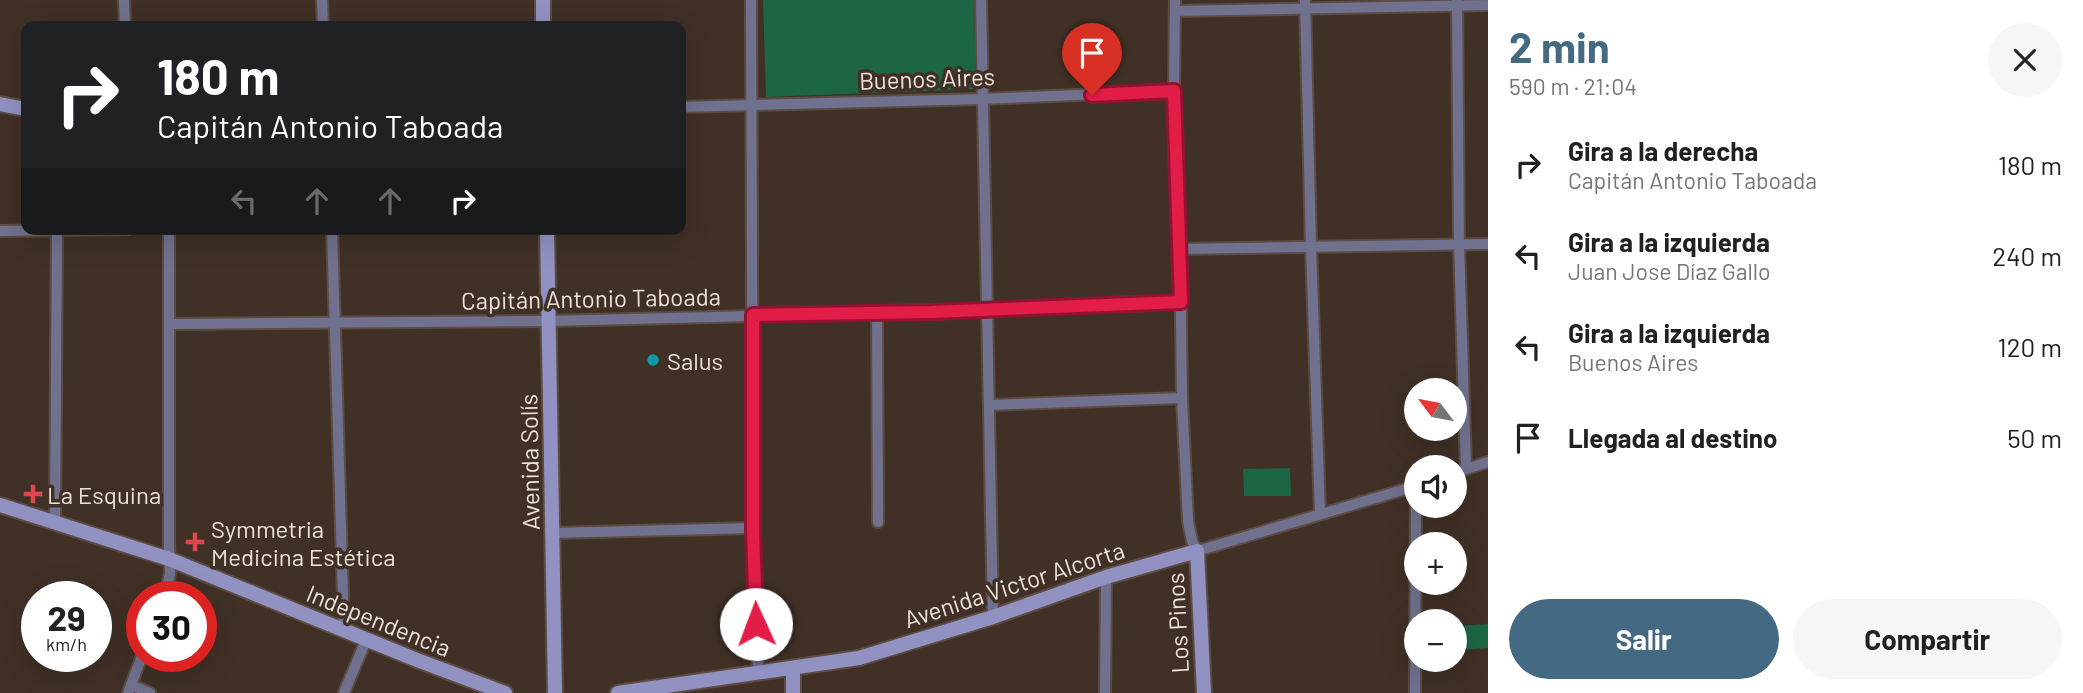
<!DOCTYPE html>
<html lang="es">
<meta charset="utf-8">
<style>
:root{--surface:#fff;--page:#f6f6f6;--text:#202124;--muted:#757577;--accent:#446982}
body{margin:0;font-family:Barlow,sans-serif;background:var(--page);color:var(--text);height:100vh;display:flex;flex-direction:column;font-size:26px;white-space:nowrap}
*{box-sizing:border-box;margin:0}
p{font-size:23px;color:var(--muted)}
.icon{flex:none;width:38px;height:38px;fill:none;stroke:currentColor;stroke-width:2;stroke-linecap:round;stroke-linejoin:round}
.map{position:relative;flex:1;overflow:hidden}
.panel{display:flex;flex-direction:column;background:var(--surface);width:595px}
.panel>*{flex:none}
.guide{position:absolute;left:21px;top:21px;width:665px;height:214px;border-radius:14px;box-shadow:0 7px 28px #0002;background:#202124;color:#fff;overflow:hidden}
.needle{width:46px;rotate:302deg}
.fabs{position:absolute;left:1404px;top:378px;display:grid;gap:14px}
.fabs a{display:grid;place-items:center;width:63px;height:63px;border-radius:50%;background:var(--surface);box-shadow:0 7px 28px #0002;font-size:35px}
.speed{position:absolute;left:21px;top:581px;display:flex;gap:14px;font-size:35px;font-weight:700;text-align:center}
.speed>*{display:grid;place-content:center;width:91px;height:91px;border-radius:50%;background:var(--surface);box-shadow:0 7px 28px #0002;line-height:1}
.speed small{font-size:18px;font-weight:400}
.speed .limit{border:10px solid #d22;background:#fff;color:#111}
.pin{position:absolute;display:grid;place-items:center;width:60px;height:60px;color:#fff;margin:-72px -30px;border-radius:50% 50% 50% 0;rotate:-45deg;box-shadow:0 0 7px #0007}
.pin .icon{rotate:45deg}
.me{position:absolute;width:77px;margin:-38px;rotate:358deg;stroke-linejoin:round;filter:drop-shadow(0 0 5px #0008)}
.turn{display:flex;align-items:center;gap:24px;height:147px;padding:0 21px;font-size:32px}
.turn .icon{width:91px;height:91px;stroke-width:2.5}
.turn b{display:block;font-size:49px;line-height:60px}
.lanes{display:flex;align-items:center;height:66px;padding:0 21px;background:#0003;justify-content:center;gap:35px;direction:ltr}
.lanes .off{opacity:.35}
.round{display:grid;place-items:center;flex:none;width:74px;height:74px;border-radius:37px;background:var(--page)}
.head{display:flex;align-items:center;justify-content:space-between;height:119px;padding:0 21px}
h1{font-size:42px;font-weight:700;line-height:52px;color:var(--accent)}
.primary-button{display:flex;gap:14px;margin-top:auto;padding:14px 21px}
.primary-button a{flex:1;height:80px;border-radius:42px;background:var(--accent);color:#fff;font-size:28px;font-weight:700;line-height:80px;text-align:center}
.primary-button a+a{background:var(--page);color:var(--text)}
ul{padding:0;list-style:none}
li{display:flex;align-items:center;gap:21px;height:91px;padding:0 21px}
li div{flex:1}
li b{display:block;font-size:26px}
li em{font-style:normal}
main{display:flex;flex:1;min-height:0}
.map>svg:first-child{display:block}
.green{fill:#1c6645}
.lines{fill:none;stroke-linecap:round;stroke-linejoin:round}
.street-casing{stroke:#5c4c43;stroke-width:14}
.secondary-casing{stroke:#5c4c43;stroke-width:18}
.street{stroke:#6f718f;stroke-width:10}
.secondary{stroke:#9192c2;stroke-width:14}
.route-casing{stroke:#92132f;stroke-width:18}
.route{stroke:#e11d48;stroke-width:12}
.culture-dot{fill:#0f9aa8;stroke:#403026;stroke-width:2.5}
.health-dot{fill:#e0444e;stroke:#403026;stroke-width:2.5}
.labels{text-anchor:middle;dominant-baseline:central;stroke-width:7;stroke-linejoin:round;paint-order:stroke}
.street-label{font-size:24px;fill:#eee2dc;stroke:#403026}
.poi-label{font-size:24px;fill:#eee2dc;stroke:#403026;text-anchor:start}
</style>
<main>
<div class="map">
<svg width="1488" height="693" viewBox="0 0 1488 693">
<rect width="100%" height="100%" fill="#403026"/>
<g class="green">
<polygon points="763,0 974,0 976,89 766,97"/>
<polygon points="1290,468 1291,496 1244,496 1243,469"/>
<polygon points="1488,624 1488,648 1454,650 1454,626"/>
</g>
<g class="lines">
<defs>
<g id="street">
<polyline points="124,0 125,26"/>
<polyline points="322,0 323,26"/>
<polyline points="751,0 753,528 758,673"/>
<polyline points="981,0 993,617"/>
<polyline points="1175,0 1174,91 1180,249 1182,398 1188,521 1192,541 1197,551 1416,486"/>
<polyline points="1305,0 1311,247 1320,514"/>
<polyline points="1457,0 1459,244 1466,469"/>
<polyline points="1175,11 1488,5"/>
<polyline points="681,107 982,99 1174,91"/>
<polyline points="332,229 344,631"/>
<polyline points="0,231 129,229"/>
<polyline points="1180,249 1488,244"/>
<polyline points="877,313 878,522"/>
<polyline points="170,324 548,321 877,313 1180,302"/>
<polyline points="989,405 1182,398"/>
<polyline points="1454,473 1488,462"/>
<polyline points="55,522 57,229"/>
<polyline points="553,533 753,528"/>
<polyline points="164,597 170,574 169,543 169,229"/>
<polyline points="131,685 150,693"/>
<polyline points="128,693 142,656"/>
<polyline points="344,693 366,640"/>
<polyline points="1105,693 1106,577"/>
<polyline points="1415,693 1416,486"/>
</g>
<g id="secondary">
<polyline points="543,0 543,26"/>
<polyline points="0,104 26,109"/>
<polyline points="547,229 555,693"/>
<polyline points="0,505 169,559 417,660 505,693"/>
<polyline points="618,693 859,658 993,617 1106,577 1197,551 1204,693"/>
<polyline points="793,693 793,668"/>
</g>
</defs>
<use href="#street" class="street-casing"/>
<use href="#secondary" class="secondary-casing"/>
<use href="#street" class="street"/>
<use href="#secondary" class="secondary"/>
</g>
<g class="lines">
<defs>
<polyline id="route" points="756,624 753,528 753,315 931,312 1181,302 1174,91 1092,95"/>
</defs>
<use href="#route" class="route-casing"/>
<use href="#route" class="route"/>
</g>
<circle class="culture-dot" cx="653" cy="360" r="7"/>
<g class="health-dot">
<path d="M29.5 483.5h7v7h7v7h-7v7h-7v-7h-7v-7h7z"/>
<path d="M191.5 531.5h7v7h7v7h-7v7h-7v-7h-7v-7h7z"/>
</g>
<g class="labels">
<g class="street-label">
<text transform="translate(927 78) rotate(-2)">Buenos Aires</text>
<text transform="translate(591 298) rotate(-1)">Capitán Antonio Taboada</text>
<text transform="translate(529 462) rotate(-91)">Avenida Solís</text>
<text transform="translate(1014 584) rotate(-18)">Avenida Victor Alcorta</text>
<text transform="translate(379 620) rotate(22)">Independencia</text>
<text transform="translate(1177 623) rotate(-93)">Los Pinos</text>
</g>
<g class="poi-label">
<text x="667" y="360">Salus</text>
<text x="47" y="494">La Esquina</text>
<text x="211" y="528">Symmetria<tspan x="211" dy="28">Medicina Estética</tspan></text>
</g>
</g>
</svg>
<div class="fabs">
<a><svg class="needle" viewBox="-14 -14 28 28"><path d="M0-13l5 13h-10z" fill="#e53935"/><path d="M0 13l5-13h-10z" fill="#757577"/></svg></a>
<a><svg class="icon" aria-label="sound" viewBox="0 0 24 24"><path d="M4 9h4l5-4v14l-5-4H4zM17 9q2 3 0 6"/></svg></a>
<a>+</a>
<a>−</a>
</div>
<div class="speed"><div>29<small>km/h</small></div><div class="limit">30</div></div>
<div class="pin" style="left:1092px;top:95px;background:#d93025"><svg class="icon" aria-label="arrive" viewBox="0 0 24 24"><path d="M6 21V4h12l-3 4 3 4H6"/></svg></div>
<svg class="me" style="left:756px;top:624px" viewBox="-20 -20 40 40"><circle r="19" fill="#fff"/><path d="M0-13L10 11 0 6-10 11z" fill="#e11d48"/></svg>
<div class="guide">
<div class="turn"><svg class="icon" aria-label="right" viewBox="0 0 24 24"><path d="M7 20v-9h11M14 6l5 5-5 5"/></svg><div><b>180 m</b>Capitán Antonio Taboada</div></div>
<div class="lanes"><svg class="icon off" aria-label="left" viewBox="0 0 24 24"><path d="M17 20v-9H6M10 6l-5 5 5 5"/></svg><svg class="icon off" aria-label="ahead" viewBox="0 0 24 24"><path d="M12 20V5M6 11l6-6 6 6"/></svg><svg class="icon off" aria-label="ahead" viewBox="0 0 24 24"><path d="M12 20V5M6 11l6-6 6 6"/></svg><svg class="icon" aria-label="right" viewBox="0 0 24 24"><path d="M7 20v-9h11M14 6l5 5-5 5"/></svg></div>
</div>
</div>
<section class="panel">
<div class="head"><div><h1>2 min</h1><p>590 m · 21:04</p></div><a class="round"><svg class="icon" aria-label="close" viewBox="0 0 24 24"><path d="M6 6l12 12M18 6L6 18"/></svg></a></div>
<ul>
<li><svg class="icon" aria-label="right" viewBox="0 0 24 24"><path d="M7 20v-9h11M14 6l5 5-5 5"/></svg><div><b>Gira a la derecha</b><p>Capitán Antonio Taboada</p></div><em>180 m</em></li>
<li><svg class="icon" aria-label="left" viewBox="0 0 24 24"><path d="M17 20v-9H6M10 6l-5 5 5 5"/></svg><div><b>Gira a la izquierda</b><p>Juan Jose Díaz Gallo</p></div><em>240 m</em></li>
<li><svg class="icon" aria-label="left" viewBox="0 0 24 24"><path d="M17 20v-9H6M10 6l-5 5 5 5"/></svg><div><b>Gira a la izquierda</b><p>Buenos Aires</p></div><em>120 m</em></li>
<li><svg class="icon" aria-label="arrive" viewBox="0 0 24 24"><path d="M6 21V4h12l-3 4 3 4H6"/></svg><div><b>Llegada al destino</b></div><em>50 m</em></li>
</ul>
<div class="primary-button"><a>Salir</a><a>Compartir</a></div>
</section>
</main>
